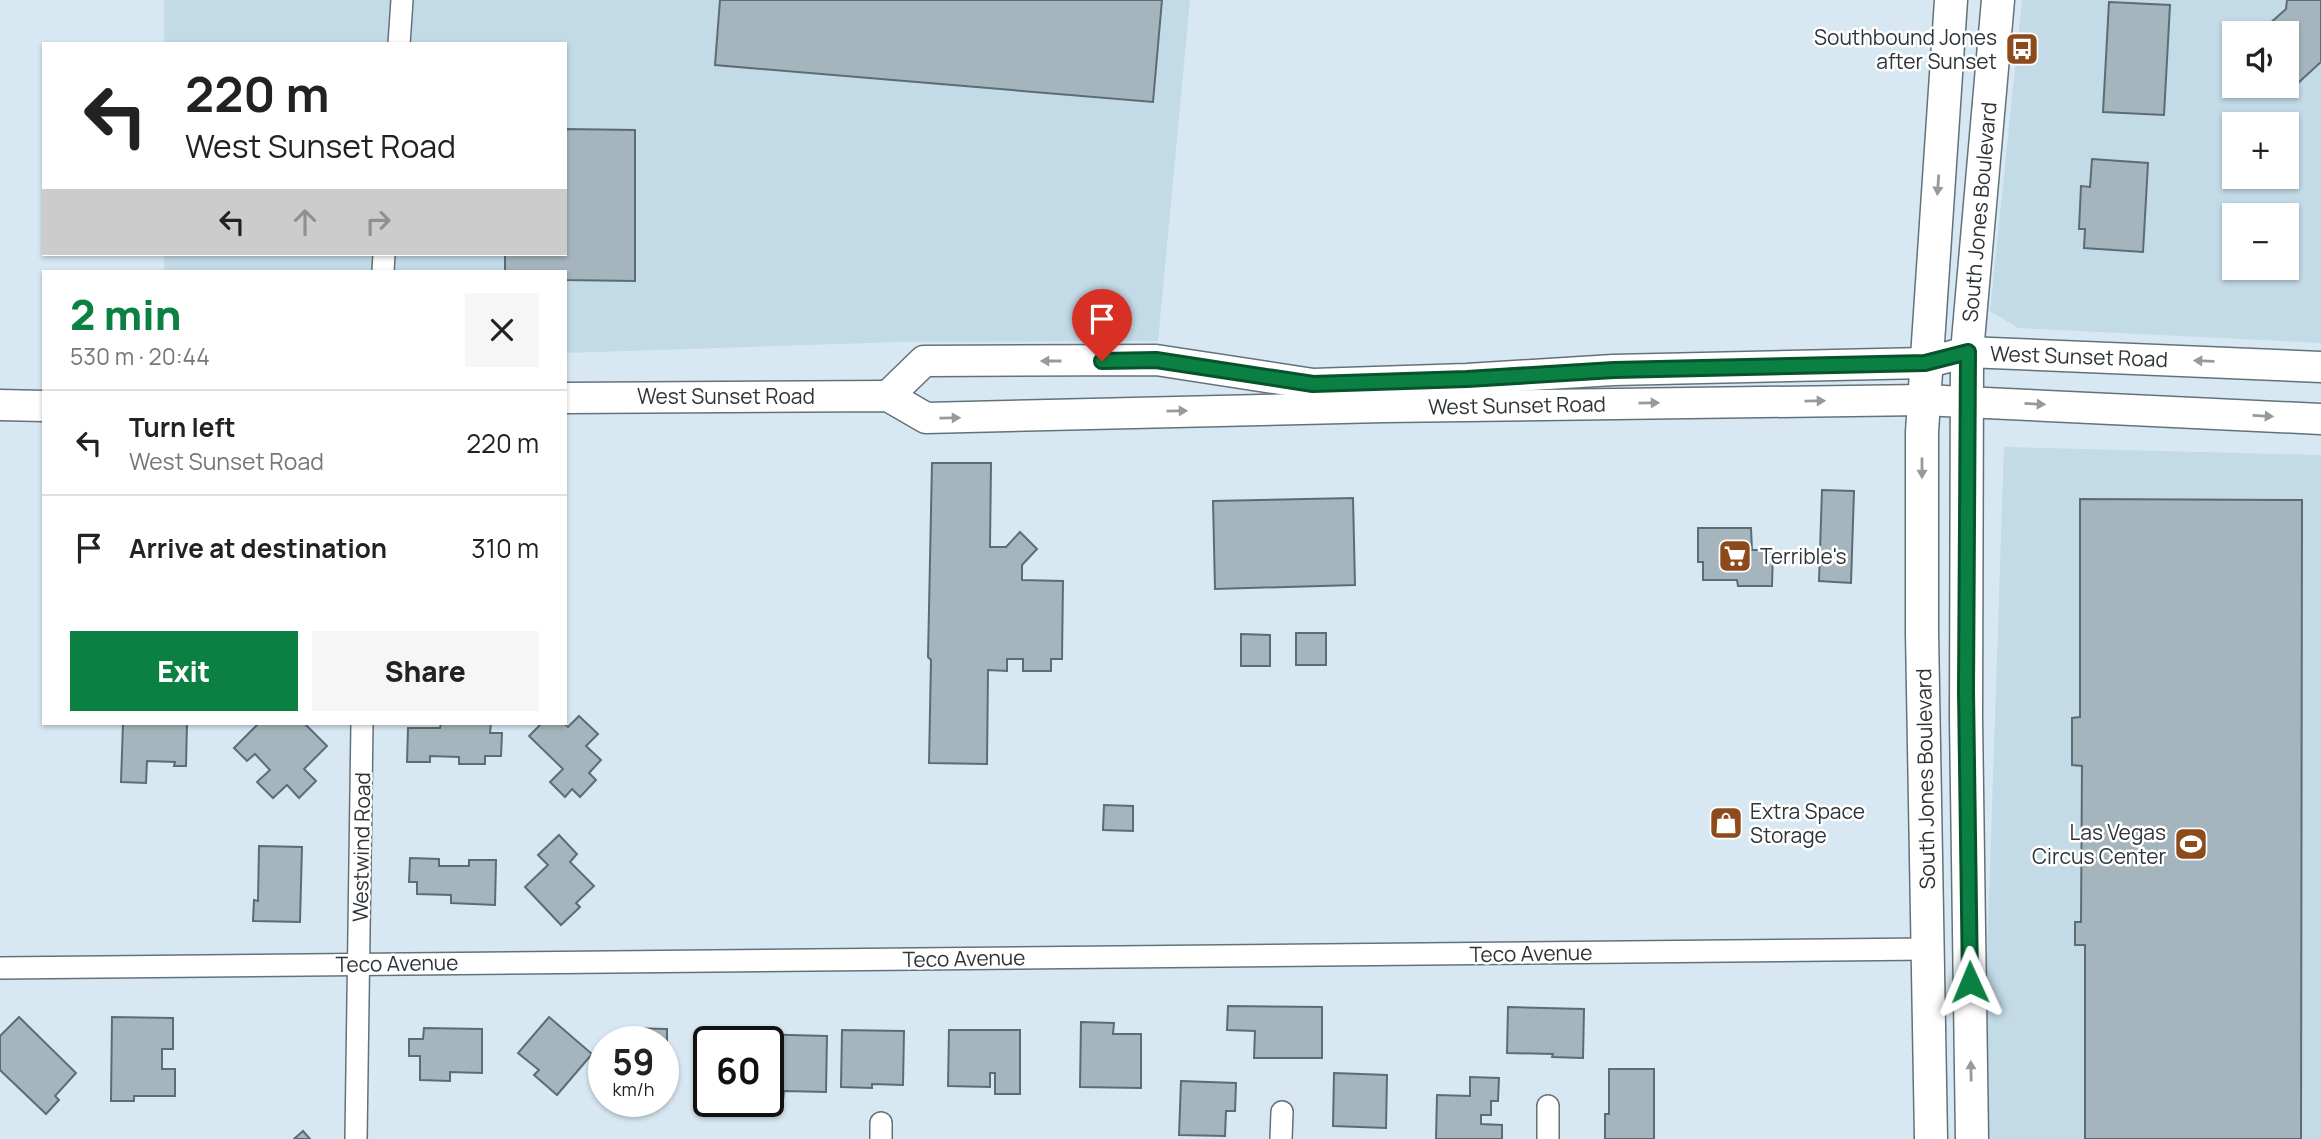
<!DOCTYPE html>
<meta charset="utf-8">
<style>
:root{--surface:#fff;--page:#f6f6f6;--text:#222;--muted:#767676;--line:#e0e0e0;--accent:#0b8043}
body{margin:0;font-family:Manrope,sans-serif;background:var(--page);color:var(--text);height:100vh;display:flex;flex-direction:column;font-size:26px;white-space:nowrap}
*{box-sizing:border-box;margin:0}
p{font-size:23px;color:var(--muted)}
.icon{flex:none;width:38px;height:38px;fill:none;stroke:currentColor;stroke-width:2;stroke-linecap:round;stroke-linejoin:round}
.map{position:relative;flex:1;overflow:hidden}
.panel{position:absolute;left:42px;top:270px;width:525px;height:455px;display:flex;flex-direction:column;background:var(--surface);border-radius:0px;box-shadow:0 2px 5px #0004}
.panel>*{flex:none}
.top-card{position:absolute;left:42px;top:42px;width:525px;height:214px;border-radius:0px;box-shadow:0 2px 5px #0004;background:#fff;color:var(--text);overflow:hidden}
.tools{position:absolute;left:2222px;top:21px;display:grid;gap:14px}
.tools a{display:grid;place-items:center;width:77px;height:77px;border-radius:0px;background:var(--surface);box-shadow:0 2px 5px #0004;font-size:35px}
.speed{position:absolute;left:588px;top:1026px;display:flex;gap:14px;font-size:35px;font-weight:700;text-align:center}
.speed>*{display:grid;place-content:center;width:91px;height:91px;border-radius:50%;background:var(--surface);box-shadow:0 2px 5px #0004;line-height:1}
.speed small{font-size:18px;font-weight:400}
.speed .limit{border:4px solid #111;border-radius:10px;background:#fff;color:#111}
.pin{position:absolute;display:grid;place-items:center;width:60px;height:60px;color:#fff;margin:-72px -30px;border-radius:50% 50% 50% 0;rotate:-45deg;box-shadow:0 0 7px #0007}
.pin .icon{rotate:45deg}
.me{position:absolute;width:77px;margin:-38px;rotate:359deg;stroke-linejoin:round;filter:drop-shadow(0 0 5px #0008)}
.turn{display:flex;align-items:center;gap:24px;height:147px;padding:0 28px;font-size:32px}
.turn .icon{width:91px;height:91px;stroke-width:2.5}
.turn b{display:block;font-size:49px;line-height:60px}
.lanes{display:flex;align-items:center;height:66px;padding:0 28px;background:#0003;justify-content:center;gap:35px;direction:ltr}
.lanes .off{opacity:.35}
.round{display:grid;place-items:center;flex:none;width:74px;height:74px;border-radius:0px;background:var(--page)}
.head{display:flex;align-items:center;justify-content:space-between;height:119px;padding:0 28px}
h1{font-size:42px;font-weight:800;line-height:52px;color:var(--accent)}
.primary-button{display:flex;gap:14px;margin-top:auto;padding:14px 28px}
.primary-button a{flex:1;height:80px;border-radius:0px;background:var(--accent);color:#fff;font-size:28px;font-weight:800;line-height:80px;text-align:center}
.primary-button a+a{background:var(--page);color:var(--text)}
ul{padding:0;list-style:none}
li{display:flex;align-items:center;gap:21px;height:105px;padding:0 28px;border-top:2px solid var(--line)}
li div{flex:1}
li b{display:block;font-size:26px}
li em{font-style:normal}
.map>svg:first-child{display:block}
.built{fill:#c3dae7;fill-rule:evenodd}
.building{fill:#a5b5be;stroke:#5d6c74;stroke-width:2}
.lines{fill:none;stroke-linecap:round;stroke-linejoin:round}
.street-casing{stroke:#63727a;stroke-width:24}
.secondary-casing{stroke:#63727a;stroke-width:33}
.primary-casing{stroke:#63727a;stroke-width:35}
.street{stroke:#fff;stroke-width:21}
.secondary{stroke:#fff;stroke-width:30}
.primary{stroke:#fff;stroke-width:32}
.oneway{fill:#969a9c}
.route-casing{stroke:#07532c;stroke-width:18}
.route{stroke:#0b8043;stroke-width:12}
.labels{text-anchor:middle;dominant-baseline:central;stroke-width:5;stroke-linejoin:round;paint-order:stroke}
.poi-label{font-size:21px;fill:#2e3438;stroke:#fff;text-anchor:end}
.street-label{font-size:21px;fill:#2e3438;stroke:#fff}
</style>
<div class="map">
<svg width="2321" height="1139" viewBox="0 0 2321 1139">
<rect width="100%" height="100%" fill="#d8e8f2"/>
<g class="built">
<polygon points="164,0 1190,0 1158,341 897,342 565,353 565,271 164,271 164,254 565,254 565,44 164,44"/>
<path d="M2022 0H2321V343L2018 328 1990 311ZM2235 33H2287V86H2235ZM2235 124H2287V177H2235ZM2235 215H2287V268H2235Z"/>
<polygon points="2004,447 2321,455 2321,1139 1981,1139"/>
</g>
<g class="building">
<polygon points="720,0 1162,0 1153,102 715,65"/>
<polygon points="2287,0 2321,0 2321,62 2284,96 2275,86 2287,86 2287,33 2259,33 2286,9"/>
<polygon points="2109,2 2170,5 2164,115 2103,112"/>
<polygon points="565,129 635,130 635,281 565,280 565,271 505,271 505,254 565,254"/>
<polygon points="2092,159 2148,163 2143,252 2084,248 2085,229 2079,229 2081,186 2090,187"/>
<polygon points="932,463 991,463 990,547 1006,547 1020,532 1037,549 1022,565 1022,580 1063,581 1062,659 1051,659 1051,671 1023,671 1023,659 1007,659 1007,671 988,670 987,764 929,763 931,660 928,657"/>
<polygon points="1822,490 1854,491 1851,583 1819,581"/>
<polygon points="1353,498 1355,585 1215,589 1213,501"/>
<polygon points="2080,499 2302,500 2301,1139 2085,1139 2085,945 2075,945 2075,922 2081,922 2082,766 2072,765 2072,718 2080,717"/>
<polygon points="1698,528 1751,528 1752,550 1773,550 1772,586 1738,586 1737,580 1703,580 1703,562 1698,562"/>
<rect x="1296" y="633" width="30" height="32"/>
<polygon points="1241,634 1270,635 1270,666 1241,666"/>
<polygon points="579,716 598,734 586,746 601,760 589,773 596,780 580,797 572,789 565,797 550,782 563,769 529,736 542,723 563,723 568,727"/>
<polygon points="123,723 187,723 186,766 174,766 175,762 147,761 146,783 121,782"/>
<polygon points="259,723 304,723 327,746 304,769 316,781 299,798 287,785 273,798 257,782 270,770 255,754 247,761 234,748"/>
<polygon points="441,723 491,723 490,733 502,733 501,756 485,756 485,764 459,764 459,757 430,756 430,762 407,762 408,728 440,728"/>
<polygon points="1104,805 1133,806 1133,831 1103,830"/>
<polygon points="559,835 577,854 570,862 594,886 576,903 580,907 561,925 525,887 548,865 538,855"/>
<polygon points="259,846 302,847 300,922 253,921 254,900 258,901"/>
<polygon points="410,858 439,859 439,866 469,866 469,860 496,860 495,905 451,903 451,895 417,894 417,882 409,882"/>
<polygon points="1228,1006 1322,1007 1322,1058 1254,1058 1255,1031 1227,1030"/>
<polygon points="1508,1007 1584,1009 1583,1058 1552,1057 1553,1054 1507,1053"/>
<polygon points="19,1017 76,1073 55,1096 59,1100 46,1114 0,1070 0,1036"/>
<polygon points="112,1017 173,1018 173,1049 162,1049 162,1069 175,1069 175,1096 134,1096 134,1101 111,1101"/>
<polygon points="549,1017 592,1054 557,1095 534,1075 539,1070 518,1053"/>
<polygon points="1081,1022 1114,1023 1113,1034 1141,1034 1141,1088 1080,1087"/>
<polygon points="424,1028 482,1029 482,1073 450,1072 450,1081 420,1080 420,1056 409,1056 409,1039 423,1039"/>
<polygon points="628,1028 667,1029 667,1067 674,1067 673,1090 663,1089 663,1041 628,1041"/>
<polygon points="842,1030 904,1031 903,1085 872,1084 872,1088 841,1087"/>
<polygon points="949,1030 1020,1030 1020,1094 995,1094 995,1073 990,1073 990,1087 948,1086"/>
<polygon points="756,1034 827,1036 826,1092 784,1091 783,1100 768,1100 768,1041 756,1041"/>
<polygon points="1609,1069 1654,1069 1654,1139 1605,1139 1605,1114 1609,1114"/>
<polygon points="1334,1073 1387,1075 1386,1128 1333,1126"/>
<polygon points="1470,1077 1499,1078 1498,1101 1491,1101 1491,1115 1481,1115 1481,1124 1502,1125 1502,1139 1436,1139 1437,1095 1470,1096"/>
<polygon points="1181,1081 1236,1083 1235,1111 1226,1111 1225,1136 1179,1135"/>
<polygon points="303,1131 310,1139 294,1139"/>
</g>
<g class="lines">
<defs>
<g id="street">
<polyline points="399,44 402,0"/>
<polyline points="383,271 384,254"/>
<polyline points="0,968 1928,949"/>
<polyline points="356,1139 362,723"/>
<polyline points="881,1139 881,1123"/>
<polyline points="1281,1139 1282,1112"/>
<polyline points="1548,1139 1548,1106"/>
</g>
<g id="secondary">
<polyline points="888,396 924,361 1156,360 1313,384 1467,379 1613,370 1925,363 1967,352 2321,367"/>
<polyline points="565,398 888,396 926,418 1384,407 1923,400 2321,419"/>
<polyline points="0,405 44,406"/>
</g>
<g id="primary">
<polyline points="1931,1139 1922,633 1922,432 1951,0"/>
<polyline points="1972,1139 1966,719 1967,352 1998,0"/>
</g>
</defs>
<use href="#street" class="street-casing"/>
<use href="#secondary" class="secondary-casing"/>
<use href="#primary" class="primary-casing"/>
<use href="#street" class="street"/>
<use href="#secondary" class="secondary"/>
<use href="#primary" class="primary"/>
</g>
<defs><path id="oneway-solid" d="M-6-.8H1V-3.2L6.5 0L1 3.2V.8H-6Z" transform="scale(1.75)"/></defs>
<g class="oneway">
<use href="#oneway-solid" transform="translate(1938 185) rotate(94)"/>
<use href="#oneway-solid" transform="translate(1051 361) rotate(180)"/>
<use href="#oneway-solid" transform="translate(2204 361) rotate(-178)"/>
<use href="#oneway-solid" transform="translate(1815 401) rotate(-1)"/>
<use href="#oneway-solid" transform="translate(1649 403) rotate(-1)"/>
<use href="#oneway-solid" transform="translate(2035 404) rotate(3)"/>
<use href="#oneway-solid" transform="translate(1177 411) rotate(-1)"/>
<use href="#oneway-solid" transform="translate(2263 416) rotate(3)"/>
<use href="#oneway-solid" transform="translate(950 418) rotate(-1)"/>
<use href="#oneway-solid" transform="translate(1922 468) rotate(90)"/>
<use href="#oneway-solid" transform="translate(1971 1071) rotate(-91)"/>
</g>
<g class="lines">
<defs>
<polyline id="route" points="1102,361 1156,360 1313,384 1467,379 1614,370 1925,363 1968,352 1966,691 1970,982"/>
</defs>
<use href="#route" class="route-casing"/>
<use href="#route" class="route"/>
</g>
<defs>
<symbol id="bus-square" viewBox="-11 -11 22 22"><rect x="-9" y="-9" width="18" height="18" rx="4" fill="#8d4a1a" stroke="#fff"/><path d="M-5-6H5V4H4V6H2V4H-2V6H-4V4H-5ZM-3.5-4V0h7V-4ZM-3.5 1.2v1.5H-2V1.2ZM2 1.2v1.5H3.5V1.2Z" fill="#fff"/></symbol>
<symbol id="supermarket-square" viewBox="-11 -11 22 22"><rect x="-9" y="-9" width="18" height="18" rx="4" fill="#8d4a1a" stroke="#fff"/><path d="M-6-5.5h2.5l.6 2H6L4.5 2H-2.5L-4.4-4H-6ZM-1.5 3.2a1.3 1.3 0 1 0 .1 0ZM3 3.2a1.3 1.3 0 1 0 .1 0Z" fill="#fff"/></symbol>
<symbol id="shop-square" viewBox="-11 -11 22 22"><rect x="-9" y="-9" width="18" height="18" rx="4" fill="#8d4a1a" stroke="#fff"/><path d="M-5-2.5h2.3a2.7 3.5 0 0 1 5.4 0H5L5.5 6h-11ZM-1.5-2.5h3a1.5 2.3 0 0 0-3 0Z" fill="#fff"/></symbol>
<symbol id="stadium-square" viewBox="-11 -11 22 22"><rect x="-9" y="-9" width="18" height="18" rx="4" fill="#8d4a1a" stroke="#fff"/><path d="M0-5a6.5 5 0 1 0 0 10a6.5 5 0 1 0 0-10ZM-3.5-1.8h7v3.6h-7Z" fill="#fff"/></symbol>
</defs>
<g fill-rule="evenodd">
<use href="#bus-square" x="2003" y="30" width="38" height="38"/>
<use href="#supermarket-square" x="1716" y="537" width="38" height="38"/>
<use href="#shop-square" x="1707" y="804" width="38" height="38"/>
<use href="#stadium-square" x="2172" y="825" width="38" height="38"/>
</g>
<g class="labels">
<g class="poi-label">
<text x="1997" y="37">Southbound Jones<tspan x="1997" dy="24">after Sunset</tspan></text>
<text x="1760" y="556" text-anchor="start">Terrible's</text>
<text x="1750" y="811" text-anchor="start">Extra Space<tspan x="1750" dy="24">Storage</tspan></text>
<text x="2166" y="832">Las Vegas<tspan x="2166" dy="24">Circus Center</tspan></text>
</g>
<g class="street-label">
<text transform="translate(1979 212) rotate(-85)">South Jones Boulevard</text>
<text transform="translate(2079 356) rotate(2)">West Sunset Road</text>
<text x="726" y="396">West Sunset Road</text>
<text transform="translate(1517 405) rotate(-1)">West Sunset Road</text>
<text transform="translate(1925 779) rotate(-91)">South Jones Boulevard</text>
<text transform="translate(361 847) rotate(-89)">Westwind Road</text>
<text transform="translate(1531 953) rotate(-1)">Teco Avenue</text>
<text transform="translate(964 958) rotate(-1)">Teco Avenue</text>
<text transform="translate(397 963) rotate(-1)">Teco Avenue</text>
</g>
</g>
</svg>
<div class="tools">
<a><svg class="icon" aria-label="sound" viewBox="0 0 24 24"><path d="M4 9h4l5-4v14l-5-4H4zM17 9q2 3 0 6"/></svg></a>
<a>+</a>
<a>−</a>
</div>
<div class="speed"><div>59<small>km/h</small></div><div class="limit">60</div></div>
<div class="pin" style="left:1102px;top:361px;background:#d93025"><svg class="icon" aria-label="arrive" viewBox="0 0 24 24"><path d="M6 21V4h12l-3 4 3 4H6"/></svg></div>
<svg class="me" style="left:1970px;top:982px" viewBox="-20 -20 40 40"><path d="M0-17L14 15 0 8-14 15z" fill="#0b8043" stroke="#fff" stroke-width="4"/></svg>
<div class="top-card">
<div class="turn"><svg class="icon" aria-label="left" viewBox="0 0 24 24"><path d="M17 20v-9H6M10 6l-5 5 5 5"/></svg><div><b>220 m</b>West Sunset Road</div></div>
<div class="lanes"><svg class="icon" aria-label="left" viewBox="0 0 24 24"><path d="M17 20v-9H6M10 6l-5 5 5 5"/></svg><svg class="icon off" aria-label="ahead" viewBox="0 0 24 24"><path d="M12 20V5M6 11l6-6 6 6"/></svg><svg class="icon off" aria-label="right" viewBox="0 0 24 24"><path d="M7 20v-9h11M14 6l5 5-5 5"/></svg></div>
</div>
<section class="panel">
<div class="head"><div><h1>2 min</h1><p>530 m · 20:44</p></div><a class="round"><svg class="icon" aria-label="close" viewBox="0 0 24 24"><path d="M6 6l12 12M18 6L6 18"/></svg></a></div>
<ul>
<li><svg class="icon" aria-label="left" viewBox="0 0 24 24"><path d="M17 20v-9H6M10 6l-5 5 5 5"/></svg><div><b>Turn left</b><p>West Sunset Road</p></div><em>220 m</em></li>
<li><svg class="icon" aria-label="arrive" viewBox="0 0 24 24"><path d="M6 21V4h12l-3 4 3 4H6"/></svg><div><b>Arrive at destination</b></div><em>310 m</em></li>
</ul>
<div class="primary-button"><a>Exit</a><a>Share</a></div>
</section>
</div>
